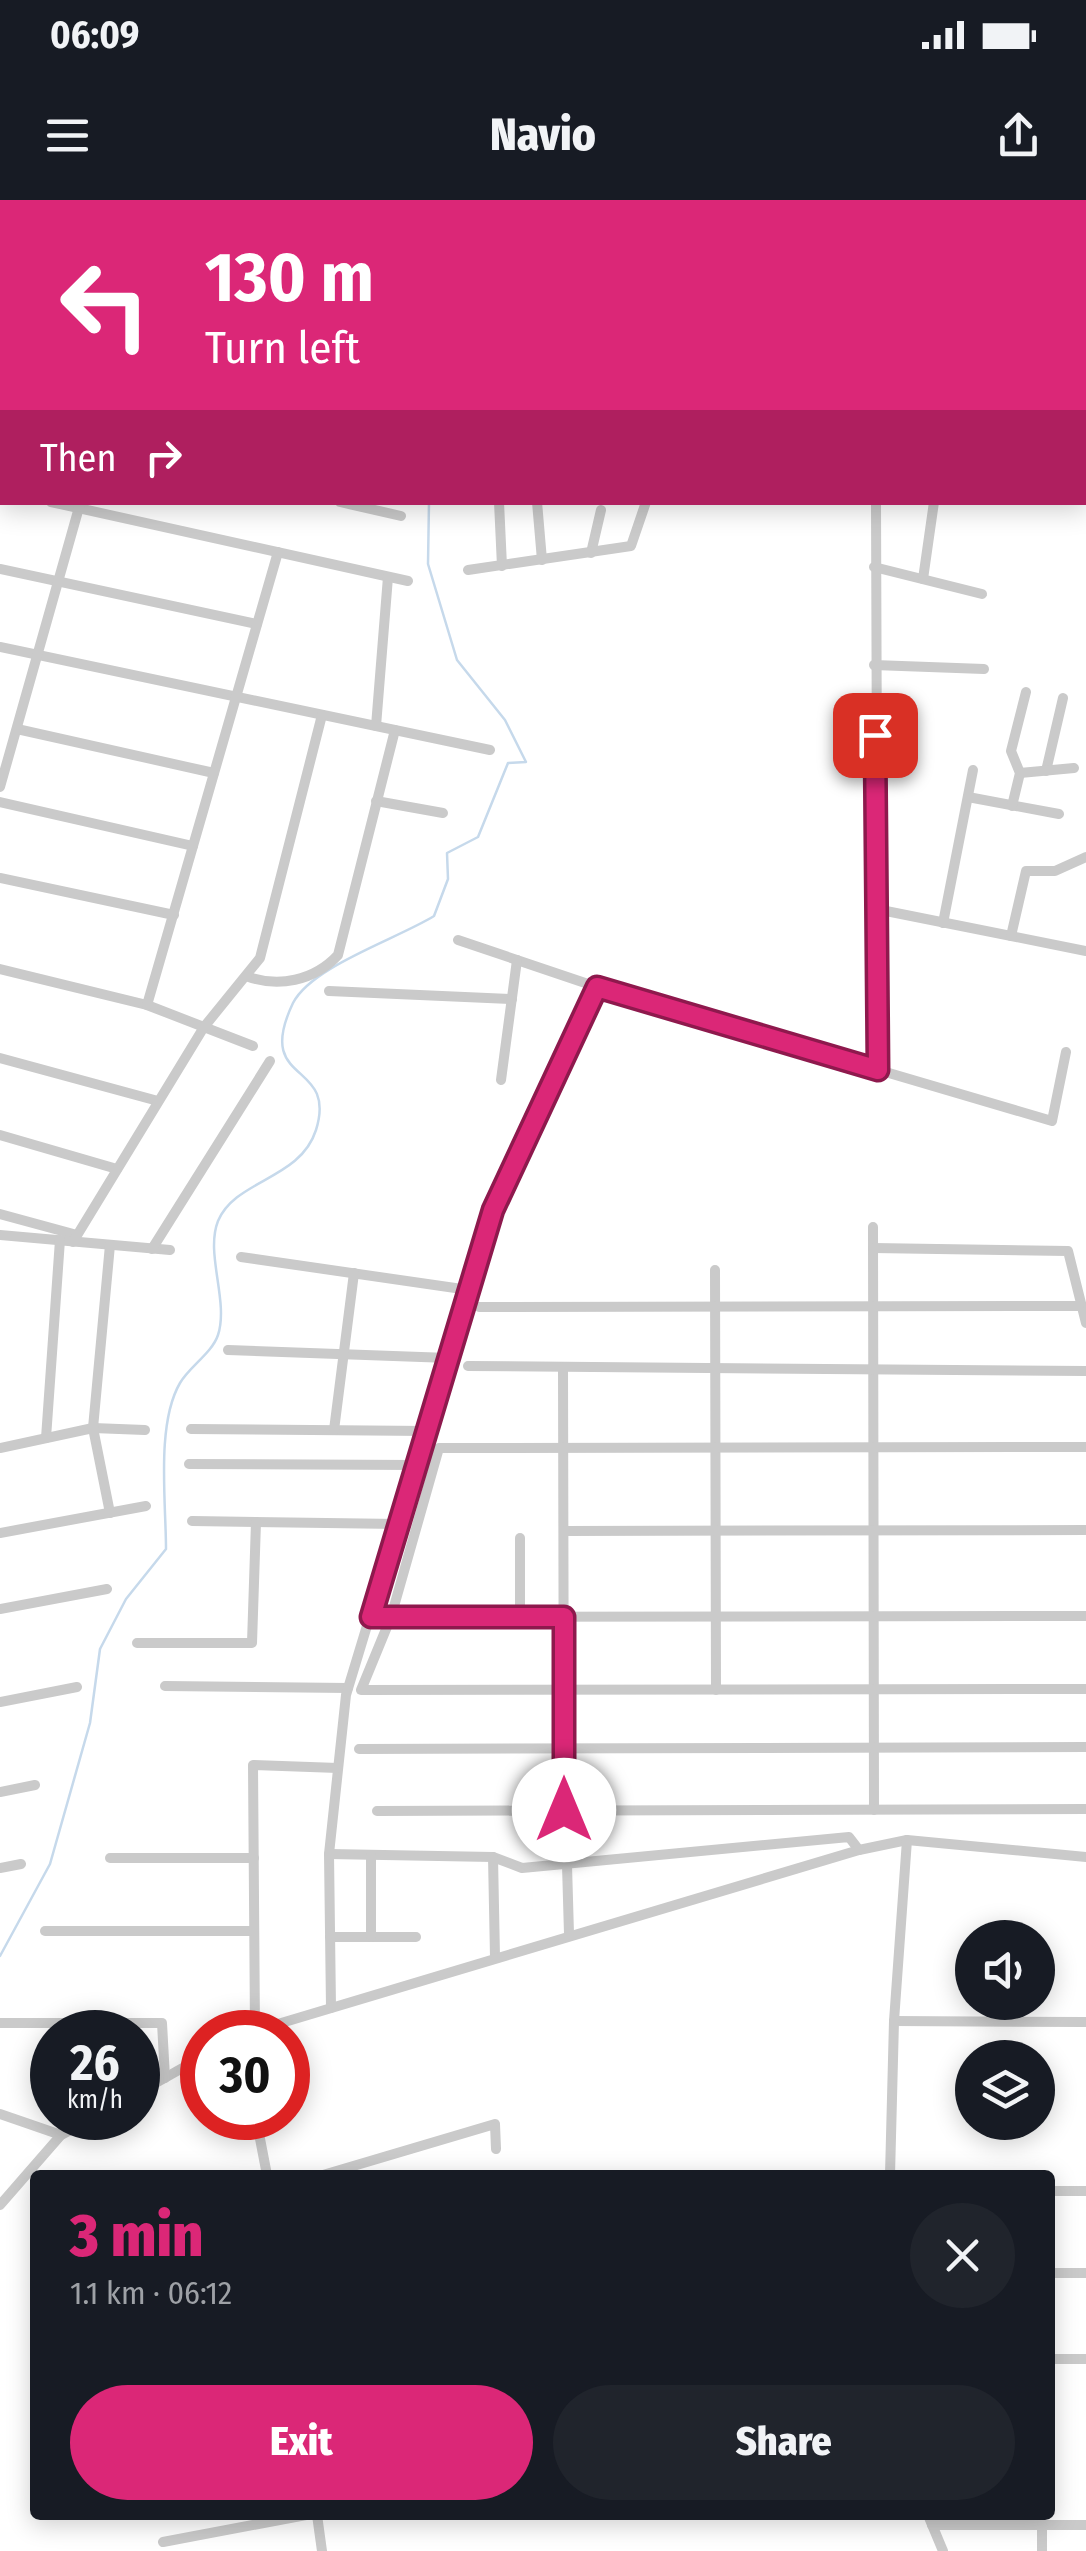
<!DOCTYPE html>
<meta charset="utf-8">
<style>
:root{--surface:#171b24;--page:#20242c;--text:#f1f3f6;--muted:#9ea1a6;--accent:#db2777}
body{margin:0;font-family:"Fira Sans Condensed",sans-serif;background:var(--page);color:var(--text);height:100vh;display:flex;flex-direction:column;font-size:38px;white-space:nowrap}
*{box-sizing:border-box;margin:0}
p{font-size:32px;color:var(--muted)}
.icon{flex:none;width:55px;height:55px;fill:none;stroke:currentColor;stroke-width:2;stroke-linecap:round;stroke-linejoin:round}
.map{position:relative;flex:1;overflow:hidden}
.side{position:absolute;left:30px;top:1970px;width:1025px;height:350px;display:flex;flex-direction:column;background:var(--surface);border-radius:10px;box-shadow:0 5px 25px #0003}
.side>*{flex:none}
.hud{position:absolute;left:0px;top:0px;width:1088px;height:305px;box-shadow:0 5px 25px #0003;background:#db2777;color:#fff;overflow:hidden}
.buttons{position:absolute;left:955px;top:1720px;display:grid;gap:20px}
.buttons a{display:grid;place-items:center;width:100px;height:100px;border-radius:50%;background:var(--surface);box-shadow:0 5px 25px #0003;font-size:50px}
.speed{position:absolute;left:30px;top:1810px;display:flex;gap:20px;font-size:50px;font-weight:700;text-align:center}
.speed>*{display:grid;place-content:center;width:130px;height:130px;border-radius:50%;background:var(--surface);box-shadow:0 5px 25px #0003;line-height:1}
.speed small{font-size:25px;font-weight:400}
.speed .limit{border:15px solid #d22;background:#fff;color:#111}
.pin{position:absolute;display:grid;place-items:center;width:85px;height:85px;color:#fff;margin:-42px;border-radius:20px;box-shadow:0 5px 15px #0006}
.me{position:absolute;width:110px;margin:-55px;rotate:0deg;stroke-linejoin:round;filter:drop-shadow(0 0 8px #0008)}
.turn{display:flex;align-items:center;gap:35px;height:210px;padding:0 40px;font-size:45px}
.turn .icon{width:130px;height:130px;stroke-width:2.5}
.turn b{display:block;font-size:70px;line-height:85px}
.then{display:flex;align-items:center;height:95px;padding:0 40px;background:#0003;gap:20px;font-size:38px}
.round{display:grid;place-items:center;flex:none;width:105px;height:105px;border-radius:52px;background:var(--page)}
.overview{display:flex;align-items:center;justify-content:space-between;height:170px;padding:0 40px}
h1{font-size:60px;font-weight:800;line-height:75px;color:var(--accent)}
.primary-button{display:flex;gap:20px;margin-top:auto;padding:20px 40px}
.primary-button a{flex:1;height:115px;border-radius:60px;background:var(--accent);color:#fff;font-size:40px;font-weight:800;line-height:115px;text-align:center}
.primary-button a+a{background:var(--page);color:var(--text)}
.status{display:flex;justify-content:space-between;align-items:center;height:70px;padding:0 50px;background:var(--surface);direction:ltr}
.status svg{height:28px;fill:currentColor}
header{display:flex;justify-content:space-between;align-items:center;height:130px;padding:0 40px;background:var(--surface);font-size:45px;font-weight:800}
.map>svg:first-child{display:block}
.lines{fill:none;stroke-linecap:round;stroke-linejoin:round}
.stream{stroke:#c6d9eb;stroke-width:2.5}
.minor{stroke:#cacaca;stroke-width:10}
.route-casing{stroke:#8e194d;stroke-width:25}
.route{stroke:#db2777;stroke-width:18}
</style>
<div class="status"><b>06:09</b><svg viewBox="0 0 49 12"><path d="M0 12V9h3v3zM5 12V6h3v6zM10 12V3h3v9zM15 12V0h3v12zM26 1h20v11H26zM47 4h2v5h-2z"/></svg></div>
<header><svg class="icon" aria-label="menu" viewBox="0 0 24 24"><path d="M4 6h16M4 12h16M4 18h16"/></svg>Navio<svg class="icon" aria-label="share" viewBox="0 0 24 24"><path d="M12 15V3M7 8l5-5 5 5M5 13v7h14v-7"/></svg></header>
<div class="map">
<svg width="1086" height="2351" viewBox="0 0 1086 2351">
<rect width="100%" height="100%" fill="#fff"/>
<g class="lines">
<g class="stream">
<polyline points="466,2 468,0"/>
<path d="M0 1756 50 1664 90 1523 100 1449 126 1399 166 1349C166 1302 156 1224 180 1183 189 1167 212 1153 218 1135 229 1101 205 1054 218 1021 236 979 300 980 316 930 338 859 253 887 293 803 312 766 397 739 434 716L448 679 447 653 478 637 508 563 526 562 505 520 457 460 428 364 429 302"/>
</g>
<g class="minor">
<polyline points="76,0 89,2"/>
<polyline points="1059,0 1070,2"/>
<polyline points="193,2 194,0"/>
<polyline points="302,2 302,0"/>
<polyline points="369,2 369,0"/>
<polyline points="943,2 943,0"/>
<polyline points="1085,6 1086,6"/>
<polyline points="0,70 2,70"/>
<polyline points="1085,75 1086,75"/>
<polyline points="0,152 2,152"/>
<polyline points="0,229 2,229"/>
<polyline points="1085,242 1086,242"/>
<polyline points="0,291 2,292"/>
<polyline points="51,302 408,381"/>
<polyline points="340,302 401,316"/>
<polyline points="499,302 502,366"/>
<polyline points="537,302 542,360"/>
<polyline points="876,302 878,870"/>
<polyline points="591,353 601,310"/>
<polyline points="874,367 982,394"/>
<polyline points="0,369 257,424"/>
<polyline points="468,370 631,346 646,302"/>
<polyline points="923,379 934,302"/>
<polyline points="0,447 490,550"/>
<polyline points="874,465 984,469"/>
<polyline points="376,526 388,377"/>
<polyline points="17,529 214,573"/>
<polyline points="1046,571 1063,498"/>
<polyline points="1020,573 1074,568"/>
<polyline points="0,587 80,304"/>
<polyline points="968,597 1059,614"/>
<polyline points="376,601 443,613"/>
<polyline points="0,602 193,646"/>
<polyline points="1012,606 1020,573 1011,551 1026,492"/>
<polyline points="0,678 174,715"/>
<polyline points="876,709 1086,751"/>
<polyline points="943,723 973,570"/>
<polyline points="1011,736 1026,671 1055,671 1086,657"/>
<polyline points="458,740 597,787 1052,921 1066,852"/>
<polyline points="0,769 147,805 253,846"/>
<path d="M246 776C278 788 314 781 338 755L395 530"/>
<polyline points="329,791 512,799"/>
<polyline points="147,805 278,352"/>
<polyline points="0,858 158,901"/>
<polyline points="501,880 517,760"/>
<polyline points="0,935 117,969"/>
<polyline points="0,1014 77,1035"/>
<polyline points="873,1027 874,1610"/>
<polyline points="0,1035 170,1050"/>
<polyline points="73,1042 204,827 260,758 322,515"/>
<polyline points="873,1048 1068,1051 1086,1123"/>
<polyline points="152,1049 270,861"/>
<polyline points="241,1057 469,1090"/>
<polyline points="715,1070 716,1490"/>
<polyline points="479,1107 1079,1106"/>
<polyline points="228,1150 449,1158"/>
<polyline points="468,1166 1086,1171"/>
<polyline points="563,1167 564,1610"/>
<polyline points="191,1229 427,1231"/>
<polyline points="334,1230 354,1073"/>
<polyline points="46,1238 60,1040"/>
<polyline points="1086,1247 439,1248 391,1417 361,1490 1086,1489"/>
<polyline points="0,1248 93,1228 145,1230"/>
<polyline points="189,1264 417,1265"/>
<polyline points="110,1313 93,1228 110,1045"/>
<polyline points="192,1321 399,1324"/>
<polyline points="564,1331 1086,1330"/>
<polyline points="0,1333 146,1306"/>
<polyline points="520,1338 520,1417"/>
<polyline points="0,1409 107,1389"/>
<polyline points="371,1417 1086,1416"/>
<polyline points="137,1443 252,1443 256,1322"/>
<polyline points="165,1486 348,1488"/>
<polyline points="0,1502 77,1487"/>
<polyline points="359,1549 1086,1547"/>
<polyline points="0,1592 35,1585"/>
<polyline points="377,1611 1086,1609"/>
<polyline points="329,1654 493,1657 522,1668 849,1637 859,1650"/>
<polyline points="493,1657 495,1757"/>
<polyline points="110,1658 254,1658"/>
<polyline points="567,1665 569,1734"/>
<polyline points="0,1668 21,1664"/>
<polyline points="45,1731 254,1731"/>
<polyline points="330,1737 416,1737"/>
<polyline points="371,1737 371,1655"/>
<polyline points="331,1808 329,1654 346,1495 493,1010 597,787"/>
<polyline points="894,1821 1086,1822"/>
<polyline points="0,1823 162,1823 165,1878"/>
<polyline points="255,1831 253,1565 338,1568"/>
<polyline points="251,1832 859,1650 907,1640 1086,1657"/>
<polyline points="138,1893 202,1857"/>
<polyline points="0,1914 61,1935"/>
<polyline points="256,1918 267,1975"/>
<polyline points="323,1975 495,1924 496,1949"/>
<polyline points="890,1975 894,1821 907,1640"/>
<polyline points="1050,1991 1086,1991"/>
<polyline points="0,2005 61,1935 93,1918"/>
<polyline points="1050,2073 1086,2073"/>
<polyline points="1050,2159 1086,2159"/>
<polyline points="317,2315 322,2351"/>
<polyline points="928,2315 943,2351"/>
<polyline points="932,2325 1086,2325"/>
<polyline points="163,2342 306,2315"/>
<polyline points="1042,2351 1042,2325"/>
</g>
</g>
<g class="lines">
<defs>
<polyline id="route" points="564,1610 564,1417 371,1417 493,1010 597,787 878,870 875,535"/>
</defs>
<use href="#route" class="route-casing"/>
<use href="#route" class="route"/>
</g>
</svg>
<div class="buttons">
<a><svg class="icon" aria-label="sound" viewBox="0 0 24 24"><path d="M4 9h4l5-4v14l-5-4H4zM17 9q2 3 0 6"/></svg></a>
<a><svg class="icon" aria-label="layers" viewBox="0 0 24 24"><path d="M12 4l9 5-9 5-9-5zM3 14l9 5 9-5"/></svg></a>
</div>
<div class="speed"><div>26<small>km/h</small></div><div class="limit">30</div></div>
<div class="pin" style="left:875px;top:535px;background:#d93025"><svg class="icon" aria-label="arrive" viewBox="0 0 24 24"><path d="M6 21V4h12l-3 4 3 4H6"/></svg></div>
<svg class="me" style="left:564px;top:1610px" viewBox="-20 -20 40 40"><circle r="19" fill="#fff"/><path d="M0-13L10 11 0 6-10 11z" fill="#db2777"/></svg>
<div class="hud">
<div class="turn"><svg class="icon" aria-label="left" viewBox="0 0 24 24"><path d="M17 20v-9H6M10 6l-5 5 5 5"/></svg><div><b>130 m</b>Turn left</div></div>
<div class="then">Then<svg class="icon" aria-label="right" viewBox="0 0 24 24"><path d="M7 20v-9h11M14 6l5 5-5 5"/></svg></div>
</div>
<section class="side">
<div class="overview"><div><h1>3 min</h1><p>1.1 km · 06:12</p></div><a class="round"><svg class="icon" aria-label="close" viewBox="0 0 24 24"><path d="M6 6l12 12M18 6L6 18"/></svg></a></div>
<div class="primary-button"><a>Exit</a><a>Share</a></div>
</section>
</div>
